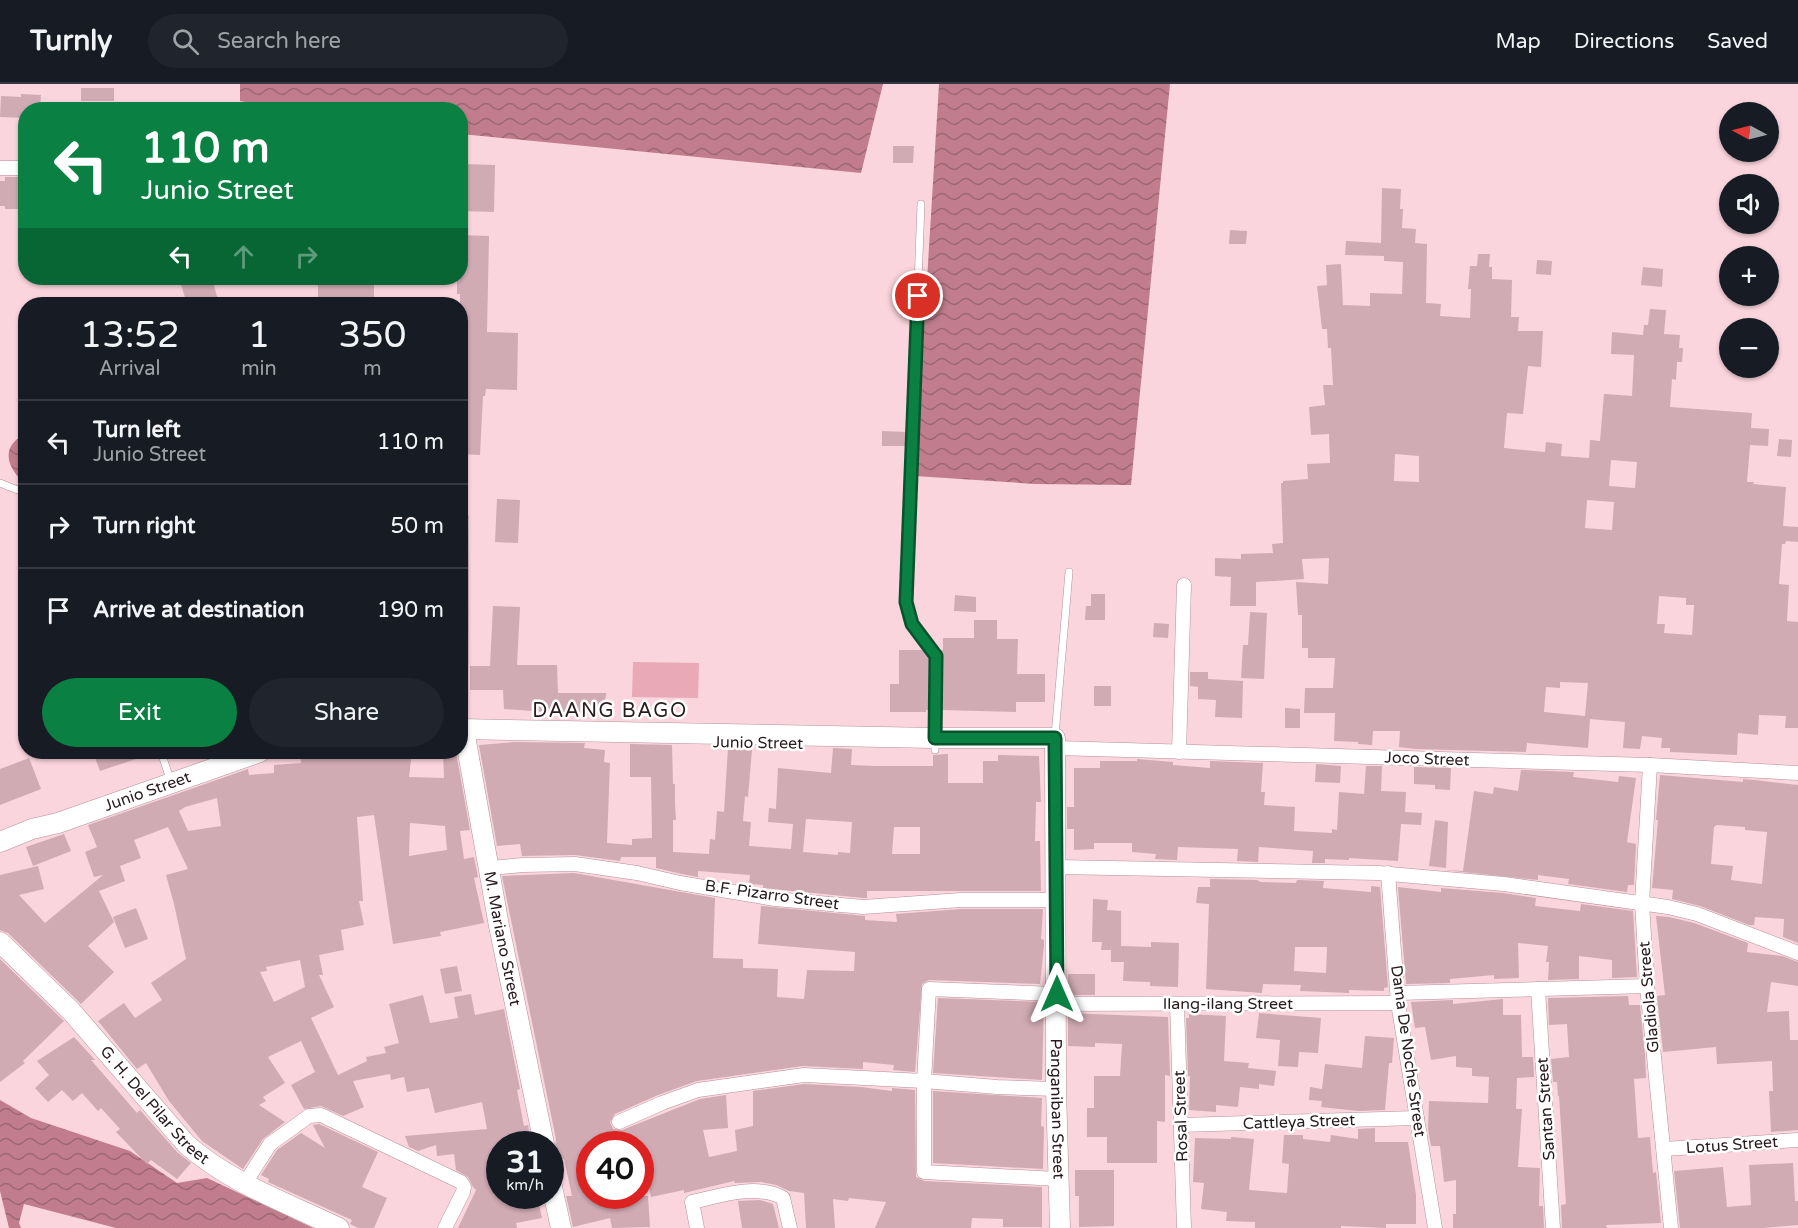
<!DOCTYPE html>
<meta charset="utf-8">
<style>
:root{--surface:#171b24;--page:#20242c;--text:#f1f3f6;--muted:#9ea1a6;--line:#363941;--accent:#0b8043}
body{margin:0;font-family:"Varela Round",sans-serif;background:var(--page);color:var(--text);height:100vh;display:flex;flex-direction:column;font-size:22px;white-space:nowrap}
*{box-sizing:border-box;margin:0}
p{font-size:20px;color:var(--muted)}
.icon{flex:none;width:33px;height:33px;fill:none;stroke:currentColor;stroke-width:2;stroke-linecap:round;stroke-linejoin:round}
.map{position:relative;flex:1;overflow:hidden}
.details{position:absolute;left:18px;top:213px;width:450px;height:462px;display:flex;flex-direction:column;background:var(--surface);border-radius:24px;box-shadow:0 2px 4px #0004}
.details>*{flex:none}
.guide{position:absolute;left:18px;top:18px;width:450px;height:183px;border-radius:24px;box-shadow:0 2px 4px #0004;background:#0b8043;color:#fff;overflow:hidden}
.needle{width:39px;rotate:277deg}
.fabs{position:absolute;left:1719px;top:18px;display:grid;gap:12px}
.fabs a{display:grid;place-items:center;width:60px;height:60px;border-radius:50%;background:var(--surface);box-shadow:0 2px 4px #0004;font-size:30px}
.speed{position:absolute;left:486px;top:1047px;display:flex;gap:12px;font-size:30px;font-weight:700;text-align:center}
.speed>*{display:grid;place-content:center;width:78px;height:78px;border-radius:50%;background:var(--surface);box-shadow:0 2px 4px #0004;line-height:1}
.speed small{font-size:15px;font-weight:400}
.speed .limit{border:9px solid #d22;background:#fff;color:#111}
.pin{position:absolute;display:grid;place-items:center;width:51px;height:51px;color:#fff;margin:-26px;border:3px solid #fff;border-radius:50%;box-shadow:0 2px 6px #0007}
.me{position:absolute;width:66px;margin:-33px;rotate:0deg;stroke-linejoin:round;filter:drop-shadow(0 0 4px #0008)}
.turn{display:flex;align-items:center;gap:21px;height:126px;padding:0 24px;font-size:27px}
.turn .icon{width:78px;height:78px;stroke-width:2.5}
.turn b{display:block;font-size:42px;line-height:51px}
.lanes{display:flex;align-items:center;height:57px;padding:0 24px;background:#0003;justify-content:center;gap:30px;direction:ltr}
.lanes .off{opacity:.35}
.eta{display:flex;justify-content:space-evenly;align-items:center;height:102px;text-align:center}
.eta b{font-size:36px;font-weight:600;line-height:42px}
.action{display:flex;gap:12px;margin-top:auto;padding:12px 24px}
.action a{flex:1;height:69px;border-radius:36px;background:var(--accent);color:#fff;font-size:24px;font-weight:600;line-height:69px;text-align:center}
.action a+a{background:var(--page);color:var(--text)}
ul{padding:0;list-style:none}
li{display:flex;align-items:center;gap:18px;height:84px;padding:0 24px;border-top:2px solid var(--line)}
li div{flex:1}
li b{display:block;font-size:22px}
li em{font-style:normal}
header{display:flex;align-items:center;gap:36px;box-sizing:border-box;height:84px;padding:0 30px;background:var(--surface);border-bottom:2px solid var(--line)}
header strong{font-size:28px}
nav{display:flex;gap:33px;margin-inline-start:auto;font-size:21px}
.search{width:420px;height:54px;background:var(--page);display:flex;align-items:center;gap:15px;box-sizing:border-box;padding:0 21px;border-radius:33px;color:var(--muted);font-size:22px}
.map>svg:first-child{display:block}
.green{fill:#e9a9b7}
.water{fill:url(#water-waves)}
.building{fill:#d0abb3;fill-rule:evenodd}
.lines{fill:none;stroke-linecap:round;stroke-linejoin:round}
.lane-casing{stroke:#b59199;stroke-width:8}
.street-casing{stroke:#b59199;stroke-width:15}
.secondary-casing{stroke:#b59199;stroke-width:21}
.lane{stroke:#fff;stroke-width:7}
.street{stroke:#fff;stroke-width:14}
.secondary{stroke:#fff;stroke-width:20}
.route-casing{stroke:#07532c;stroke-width:15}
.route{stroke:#0b8043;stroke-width:10}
.labels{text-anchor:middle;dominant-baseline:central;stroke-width:5;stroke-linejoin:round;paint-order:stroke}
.street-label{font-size:16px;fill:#281a1d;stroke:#fff}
.quarter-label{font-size:20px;letter-spacing:1.5px;fill:#281a1d;stroke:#fff}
</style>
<header>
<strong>Turnly</strong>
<div class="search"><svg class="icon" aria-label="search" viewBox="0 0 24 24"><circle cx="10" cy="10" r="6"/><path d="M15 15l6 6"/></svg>Search here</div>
<nav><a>Map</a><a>Directions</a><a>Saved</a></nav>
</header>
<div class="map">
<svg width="1798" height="1144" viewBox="0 0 1798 1144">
<defs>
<pattern id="water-waves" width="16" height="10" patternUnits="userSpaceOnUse" patternTransform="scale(1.5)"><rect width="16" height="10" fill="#c17d8d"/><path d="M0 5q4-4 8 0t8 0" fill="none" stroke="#9d6673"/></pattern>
</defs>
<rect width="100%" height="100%" fill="#fbd5dd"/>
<polygon class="green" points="633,578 699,579 698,614 632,613"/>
<g class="water">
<polygon points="240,0 883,0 861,89 461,50 460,26 292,26 240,17"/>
<polygon points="939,0 1170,0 1131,401 1035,400 915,392"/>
<path d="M19 354H25V399C10 388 0 366 19 354Z"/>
<polygon points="0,1016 31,1034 130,1067 177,1099 207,1094 313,1144 116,1144 24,1120 19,1139 21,1144 9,1144 0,1107"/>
</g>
<g class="building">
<rect x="81" y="4" width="33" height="13"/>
<polygon points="21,10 41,11 40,26 26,26 26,34 0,33 1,12 21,13"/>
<polygon points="893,62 914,62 913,79 893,79"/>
<polygon points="463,80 495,81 494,128 462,127"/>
<polygon points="5,93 26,93 26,125 5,125 5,122 0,122 0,97 5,97"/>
<path d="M1382 104 1401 105 1400 125H1403L1402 144 1416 145 1415 159 1427 160 1426 219 1441 220 1440 232 1470 234 1471 205H1468L1470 182H1477L1478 170H1490L1489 183H1492V195L1512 196 1511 233H1519L1518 247H1543L1541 283 1528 282 1523 330 1507 329 1504 364 1545 368 1546 358 1562 360 1561 372 1589 374 1590 356 1600 357 1604 310 1632 312 1634 271 1611 270 1612 248 1643 251 1644 241H1648L1650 225 1666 226 1664 250 1680 251 1679 264H1683L1682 278H1677L1676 296 1672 295 1670 323 1752 329 1751 344 1769 345 1768 362 1750 361 1747 398H1754L1753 400 1786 403 1783 442 1798 443V458L1786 457 1785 460H1782L1779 500 1789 501 1787 537 1798 538V644H1785L1786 632 1759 631 1758 651 1738 649 1737 671 1670 668V664H1661L1662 654 1642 652 1640 665 1623 664 1625 638 1590 635 1588 664 1527 659 1526 668 1415 665 1399 663 1400 647H1373L1372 661 1358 660V658L1334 657 1335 629H1304L1305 604H1333L1335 574H1308V564H1302V531H1298L1296 498 1328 500 1329 474 1302 475 1304 495 1256 498V522H1230L1231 493 1215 492V474L1241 475V470L1273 469 1272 460 1283 459 1281 399H1283V397L1308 395 1307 380 1330 379 1329 350 1311 351 1309 323 1325 321 1323 301H1333L1331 264H1328L1327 245H1322L1317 202 1327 201 1326 181 1341 180 1343 221 1370 222V209L1402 210 1403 178 1384 177V172L1345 171 1346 157 1381 159ZM1395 370 1419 372V398L1394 397ZM1611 376 1637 378 1635 404 1609 402ZM1587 416 1614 418 1612 446 1585 444ZM1659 512 1686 514V521H1694L1692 551 1664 549 1665 540H1657ZM1560 598 1588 599 1585 632 1544 628 1546 603 1560 604Z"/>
<polygon points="1230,146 1247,147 1246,160 1229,160"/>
<polygon points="460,151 489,152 487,248 518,249 517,306 486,305 485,312 483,312 480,371 460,370 460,210 457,210 457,194 460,194"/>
<polygon points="1537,176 1552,177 1551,191 1536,190"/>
<polygon points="1643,183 1663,185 1662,203 1641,201"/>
<polygon points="179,194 212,194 219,220 187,220"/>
<rect x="318" y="194" width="56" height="26"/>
<polygon points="882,347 906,348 906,362 882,362"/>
<polygon points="1779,355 1792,356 1791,373 1777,372"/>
<polygon points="497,415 520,416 518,459 495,458"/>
<polygon points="1091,510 1105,510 1105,536 1085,536 1086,522 1091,522"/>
<polygon points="955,511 976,513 976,528 954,527"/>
<polygon points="493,522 520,523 517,581 557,581 558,609 606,609 604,632 504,625 503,606 470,606 470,582 490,582"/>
<polygon points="1250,528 1267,529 1264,595 1241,594 1243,561 1248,561"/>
<polygon points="974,536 997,536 997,555 1018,555 1017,590 1045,590 1045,618 1016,618 1016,628 941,626 942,572 938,566 943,566 943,554 974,554"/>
<polygon points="1154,539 1169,540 1168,554 1153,553"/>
<polygon points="899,566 924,566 930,574 930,626 926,626 926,628 890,628 890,600 899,600"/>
<polygon points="1190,588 1208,588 1208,595 1243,597 1242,634 1215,633 1216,616 1198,615 1198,603 1190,602"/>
<rect x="1094" y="602" width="17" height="20"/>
<polygon points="1285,624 1300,625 1300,644 1285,644"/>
<path d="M515 658 585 659 584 664 605 666 604 678 610 679 607 759 632 761V755L652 754 651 693H630V660L672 661 673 700H675V719L676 736H673V768L709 770 710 755 715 756 717 727 724 728 728 664 752 666 748 713 745 712 743 737 751 738 749 762 791 765 793 740 768 738 769 724 776 725 778 684 831 689 833 664 852 665 851 681 875 682H933V671L948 670V699H983V677H998V671L1039 672 1041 718H1036L1035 757H1040L1041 807H867V814H863L763 804V801L749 800 750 791 698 787V793L682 790 656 784V773H621L620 777 575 771 522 772 520 760 497 762 479 661ZM806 735 852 738 850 769 838 768V771L803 768ZM894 743H920V770H892Z"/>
<polygon points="93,668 151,668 151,670 100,687"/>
<path d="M300 668H412L409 693 444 694 443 669 456 668 470 746 460 747 464 775 474 773 478 793 474 794 484 839 440 848 441 852 393 860 374 731 357 733 363 817H359L364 841 341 846 344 866 319 871 323 891H319L334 923 311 934 338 991 367 977 366 973 386 969 384 963 399 959 389 920 423 911 430 939 458 934 454 913 471 910 475 931 504 925 520 1005 517 1006 524 1042 528 1041 531 1057 514 1060H500V1112H537L542 1134 516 1139 517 1144H458L476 1106 473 1103 468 1093 456 1086 454 1070 437 1072 436 1061 418 1067 409 1063 405 1052 487 1045 482 1018 435 1029 429 1004 407 1008 404 993 391 996 390 990 353 997 364 1023 343 1032 321 1022 304 1025 291 1001 315 988 301 957 268 973 285 999 263 1013 266 1017 259 1021 285 1038 263 1055 243 1085 202 1057 169 1017 146 979 137 985 98 937 124 919 135 934 162 916 151 899 186 875 174 820 166 791 188 785 168 743 134 756 141 774 120 782 125 797 99 807 114 838 88 862 114 888 81 920 8 849 0 846V791L38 782 44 805 19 811 45 839 103 791 94 793 85 768 97 763 88 741 248 685 249 691 274 689V681L301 679ZM217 714 221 742 188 747 179 727 185 723ZM410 739 445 742 447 766 409 772ZM300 876 305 903 274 918 260 888 267 887 266 883Z"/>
<polygon points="29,674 41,705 0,721 0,685"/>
<polygon points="1137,675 1173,678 1173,681 1210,684 1210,677 1263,679 1261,708 1265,708 1264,721 1295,723 1294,747 1332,749 1332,745 1337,746 1339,708 1364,710 1366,682 1382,682 1381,707 1406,708 1405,728 1422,729 1421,741 1401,740 1398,777 1349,774 1349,776 1325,775 1325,779 1312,779 1313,767 1259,763 1258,778 1237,777 1238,765 1178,763 1177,776 1155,775 1156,770 1132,768 1132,759 1094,759 1094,765 1074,766 1074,745 1067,745 1067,723 1074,723 1074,684 1100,684 1100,677 1137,677"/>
<polygon points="1316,680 1341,682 1340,699 1315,698"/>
<polygon points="1414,683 1451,684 1450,706 1435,705 1435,701 1414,700"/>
<polygon points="1521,686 1574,688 1573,693 1618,698 1619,692 1636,694 1627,758 1636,760 1634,801 1628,801 1627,808 1568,800 1569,795 1538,791 1538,796 1443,786 1463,787 1474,707 1493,710 1494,703 1518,707"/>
<path d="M1660 691 1743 698V695L1755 696 1798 701V859L1783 853 1784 835 1755 833 1754 841H1749L1700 822 1672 815 1673 806 1652 804 1658 736H1656ZM1717 741 1745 743V746L1767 748 1762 800 1731 796 1733 782 1711 780 1714 743Z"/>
<polygon points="1435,736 1448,738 1446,784 1429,782"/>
<polygon points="64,750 71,767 33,782 26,763"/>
<polygon points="574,789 715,814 713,874 743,875 743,884 778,885 777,913 804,915 807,886 854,887 855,868 758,860 761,822 865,832 865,836 897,838 896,830 961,825 1043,825 1041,855 1044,856 1044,861 1040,900 929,896 922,900 915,988 893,986 894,981 863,978 863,985 803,982 697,997 658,1011 615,1030 610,1038 613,1045 622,1046 700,1015 726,1011 728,1044 703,1046 709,1073 737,1067 735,1046 753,1042 753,1007 804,1000 861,1003 892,1007 892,1004 915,1006 916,1093 924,1097 1042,1103 1042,1143 1003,1143 1003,1135 972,1134 971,1144 875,1144 886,1118 849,1114 848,1117 833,1115 835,1144 806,1144 804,1109 789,1107 776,1101 761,1098 735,1099 734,1097 684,1109 684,1106 651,1113 644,1082 642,1082 640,1060 590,1060 590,1112 648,1112 650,1143 612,1144 610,1134 573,1143 566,1112 572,1112 564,1075 554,1077 552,1068 555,1063 556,1055 502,792"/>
<path d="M1210 795 1257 796 1261 798 1296 799 1297 796 1324 797 1323 804 1371 808V802L1380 803 1388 903 1384 904V907L1349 906V909L1300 907 1301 901 1263 900 1262 909 1206 905 1209 820 1196 819 1198 803H1210ZM1295 863H1327L1326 889 1294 887Z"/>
<polygon points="1398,803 1441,808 1441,804 1503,809 1536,814 1535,822 1580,827 1581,820 1633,827 1637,893 1612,894 1612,876 1579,872 1579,895 1548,896 1549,878 1546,878 1548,862 1518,859 1519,894 1494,895 1494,891 1450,895 1450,899 1406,900"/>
<polygon points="1093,815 1108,816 1107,826 1121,827 1121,862 1151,863 1151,858 1179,859 1178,903 1150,902 1150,898 1123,897 1124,878 1111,878 1111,866 1101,866 1102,858 1092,858"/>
<polygon points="136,824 148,855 125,864 113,833"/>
<polygon points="1656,832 1669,833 1694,839 1748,859 1747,868 1782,872 1798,878 1798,902 1771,898 1767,928 1789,927 1790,956 1798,956 1798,1046 1771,1048 1769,1007 1773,1007 1772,977 1717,980 1716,963 1663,968 1657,912 1665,911"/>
<polygon points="0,875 64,937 23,977 25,979 0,998"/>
<polygon points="457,882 462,907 445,910 440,885"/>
<rect x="1068" y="890" width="27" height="21"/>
<polygon points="1628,912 1629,921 1640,921 1645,970 1646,994 1634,995 1638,1054 1650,1053 1653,1089 1656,1088 1661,1139 1606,1141 1607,1144 1562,1144 1561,1121 1566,1120 1559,1012 1558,1012 1557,998 1553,998 1551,975 1569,973 1567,940 1549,941 1548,914"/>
<polygon points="938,914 1044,918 1042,996 933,989"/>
<polygon points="1503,915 1503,931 1521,931 1522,973 1533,973 1534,993 1517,994 1516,1025 1522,1025 1518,1083 1540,1084 1539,1122 1543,1122 1544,1144 1453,1144 1453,1130 1456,1130 1456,1096 1444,1098 1440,1062 1431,1062 1428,1045 1429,1017 1488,1019 1489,993 1472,992 1472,984 1456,983 1456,972 1431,976 1425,943 1415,944 1411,918 1453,916 1453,920"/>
<polygon points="1068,929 1168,933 1170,992 1165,991 1165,1038 1157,1037 1157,1079 1107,1079 1107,1053 1087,1053 1087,1024 1094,1024 1094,992 1120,992 1122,960 1095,959 1095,963 1068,962"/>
<polygon points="1259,929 1321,934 1318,969 1299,968 1298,983 1278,982 1280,956 1256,954"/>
<polygon points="1189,930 1226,932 1224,977 1249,979 1248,984 1276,987 1274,1002 1259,1000 1259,1005 1240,1003 1238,1023 1216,1021 1216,1028 1189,1026 1190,992 1188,992 1186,934 1189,934"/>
<polygon points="1365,952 1394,954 1392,979 1389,979 1385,1026 1358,1027 1321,1023 1322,1017 1309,1016 1310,1003 1322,1005 1325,980 1362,984"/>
<polygon points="74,953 95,976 91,976 137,1029 140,1026 177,1068 191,1079 177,1095 151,1076 147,1080 116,1048 120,1045 101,1024 98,1027 82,1009 73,1017 62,1006 48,1018 35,1004 49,991 37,977"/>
<polygon points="933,1007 1042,1014 1041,1042 1044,1043 1043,1085 933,1079"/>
<polygon points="319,1040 378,1068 362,1103 387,1114 374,1144 358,1144 350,1140 352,1136 268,1098 269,1095 261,1091 277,1066 301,1049 325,1064 313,1041"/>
<polygon points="1375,1044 1375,1058 1408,1058 1416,1111 1416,1140 1386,1140 1386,1144 1341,1142 1341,1144 1255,1144 1255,1138 1226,1137 1227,1128 1201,1125 1204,1099 1193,1098 1195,1054 1231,1055 1231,1053 1254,1055 1249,1106 1287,1109 1289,1080 1282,1079 1284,1051 1303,1051 1303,1055 1330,1058 1331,1051 1358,1055 1358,1045"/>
<polygon points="1793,1079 1795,1117 1798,1117 1798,1141 1763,1144 1680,1144 1674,1087 1723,1083 1727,1123 1751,1121 1749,1081"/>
<polygon points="1075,1086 1114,1086 1114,1142 1079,1143 1079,1112 1075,1112"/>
<polygon points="760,1116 773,1120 779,1144 742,1144 738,1117"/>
</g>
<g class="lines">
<defs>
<g id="lane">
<polyline points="921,120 906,518 912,540 936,572 935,666"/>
<polyline points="0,399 15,405 26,407"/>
<polyline points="460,418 465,435 464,643"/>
<polyline points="1055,652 1069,488"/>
<polyline points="161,668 171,698"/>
</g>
<g id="street">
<polyline points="0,84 26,84"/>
<polyline points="1056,664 1650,681 1798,689"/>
<polyline points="1179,668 1184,501"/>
<polyline points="1650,681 1642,819 1647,902 1671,1144"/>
<polyline points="1057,783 1378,789 1504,800 1668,823 1697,830 1798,869"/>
<polyline points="490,784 523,781 575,780 637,789 680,799 775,815 863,823 961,816 1057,816"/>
<polyline points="1388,789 1398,919 1435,1144"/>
<polyline points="1538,905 1553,1144"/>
<polyline points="1398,909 1647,902"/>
<polyline points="1057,910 929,905 924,997 924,1088 1058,1095"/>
<polyline points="1057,920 1398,919"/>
<polyline points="1177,920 1184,1144"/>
<polyline points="619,1038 662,1019 698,1006 804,991 924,997 997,1003 1056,1005"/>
<polyline points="1181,1041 1417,1034"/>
<polyline points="1665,1065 1798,1056"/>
<polyline points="245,1099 270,1060 309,1032 321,1031 461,1098 464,1103 463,1108 445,1144"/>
<path d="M697 1144 692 1118C719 1112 756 1099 783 1114L790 1144"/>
</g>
<g id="secondary">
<path id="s1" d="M460 645 935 654H1055L1056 1005 1060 1144"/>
<path id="s2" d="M464 646 499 842 544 1060"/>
<path id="s3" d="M0 758 32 745 58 739 260 668"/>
<path id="s4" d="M0 858 71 927 186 1060C230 1099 287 1119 339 1144"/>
<polyline points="550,1094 561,1144"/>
</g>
</defs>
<use href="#lane" class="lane-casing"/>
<use href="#street" class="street-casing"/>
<use href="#secondary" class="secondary-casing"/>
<use href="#lane" class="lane"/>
<use href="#street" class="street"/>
<use href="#secondary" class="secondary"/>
</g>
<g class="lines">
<defs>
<polyline id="route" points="918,212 906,518 912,540 936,572 935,654 1055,654 1057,910"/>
</defs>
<use href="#route" class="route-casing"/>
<use href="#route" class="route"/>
</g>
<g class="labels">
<g class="street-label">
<text transform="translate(758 659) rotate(1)">Junio Street</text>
<text transform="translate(1427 675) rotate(2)">Joco Street</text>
<text stroke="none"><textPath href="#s3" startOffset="156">Junio Street</textPath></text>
<text transform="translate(772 811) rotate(8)">B.F. Pizarro Street</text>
<text stroke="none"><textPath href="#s2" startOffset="212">M. Mariano Street</textPath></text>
<text transform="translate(1649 913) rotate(-95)">Gladiola Street</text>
<text x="1228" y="920">Ilang-ilang Street</text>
<text transform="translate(1408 967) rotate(82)">Dama De Noche Street</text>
<text stroke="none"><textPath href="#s4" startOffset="225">G. H. Del Pilar Street</textPath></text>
<text stroke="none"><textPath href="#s1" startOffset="966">Panganiban Street</textPath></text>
<text transform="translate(1546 1025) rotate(-94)">Santan Street</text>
<text transform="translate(1181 1032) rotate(-92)">Rosal Street</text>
<text transform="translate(1299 1038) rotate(-2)">Cattleya Street</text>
<text transform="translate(1732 1061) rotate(-4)">Lotus Street</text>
</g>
<g class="quarter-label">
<text x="610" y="627">DAANG BAGO</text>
</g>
</g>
</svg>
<div class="fabs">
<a><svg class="needle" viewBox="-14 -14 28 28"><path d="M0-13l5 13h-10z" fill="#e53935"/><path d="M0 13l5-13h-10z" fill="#9ea1a6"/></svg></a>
<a><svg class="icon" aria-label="sound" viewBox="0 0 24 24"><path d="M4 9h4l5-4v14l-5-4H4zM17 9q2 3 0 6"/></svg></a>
<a>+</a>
<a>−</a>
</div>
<div class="speed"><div>31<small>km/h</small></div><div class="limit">40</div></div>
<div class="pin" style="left:918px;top:212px;background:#d93025"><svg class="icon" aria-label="arrive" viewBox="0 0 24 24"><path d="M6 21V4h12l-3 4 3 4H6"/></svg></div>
<svg class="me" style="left:1057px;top:910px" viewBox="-20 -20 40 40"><path d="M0-17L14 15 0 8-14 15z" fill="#0b8043" stroke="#fff" stroke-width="4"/></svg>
<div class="guide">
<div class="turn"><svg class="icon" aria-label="left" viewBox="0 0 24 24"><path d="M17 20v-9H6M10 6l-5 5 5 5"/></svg><div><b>110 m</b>Junio Street</div></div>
<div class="lanes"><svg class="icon" aria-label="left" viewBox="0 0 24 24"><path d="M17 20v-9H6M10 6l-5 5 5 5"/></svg><svg class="icon off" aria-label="ahead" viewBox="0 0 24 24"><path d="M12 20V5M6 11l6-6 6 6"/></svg><svg class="icon off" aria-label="right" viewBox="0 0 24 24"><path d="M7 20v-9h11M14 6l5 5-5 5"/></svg></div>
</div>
<section class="details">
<div class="eta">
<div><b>13:52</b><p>Arrival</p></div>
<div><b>1</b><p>min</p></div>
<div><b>350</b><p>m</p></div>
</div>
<ul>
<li><svg class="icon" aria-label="left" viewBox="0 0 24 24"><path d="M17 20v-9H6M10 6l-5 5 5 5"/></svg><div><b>Turn left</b><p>Junio Street</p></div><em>110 m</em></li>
<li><svg class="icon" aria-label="right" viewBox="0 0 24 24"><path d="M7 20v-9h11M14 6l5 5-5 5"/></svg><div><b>Turn right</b></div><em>50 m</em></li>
<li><svg class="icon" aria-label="arrive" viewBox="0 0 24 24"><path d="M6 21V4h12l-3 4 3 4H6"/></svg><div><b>Arrive at destination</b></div><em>190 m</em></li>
</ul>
<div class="action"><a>Exit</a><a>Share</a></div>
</section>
</div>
